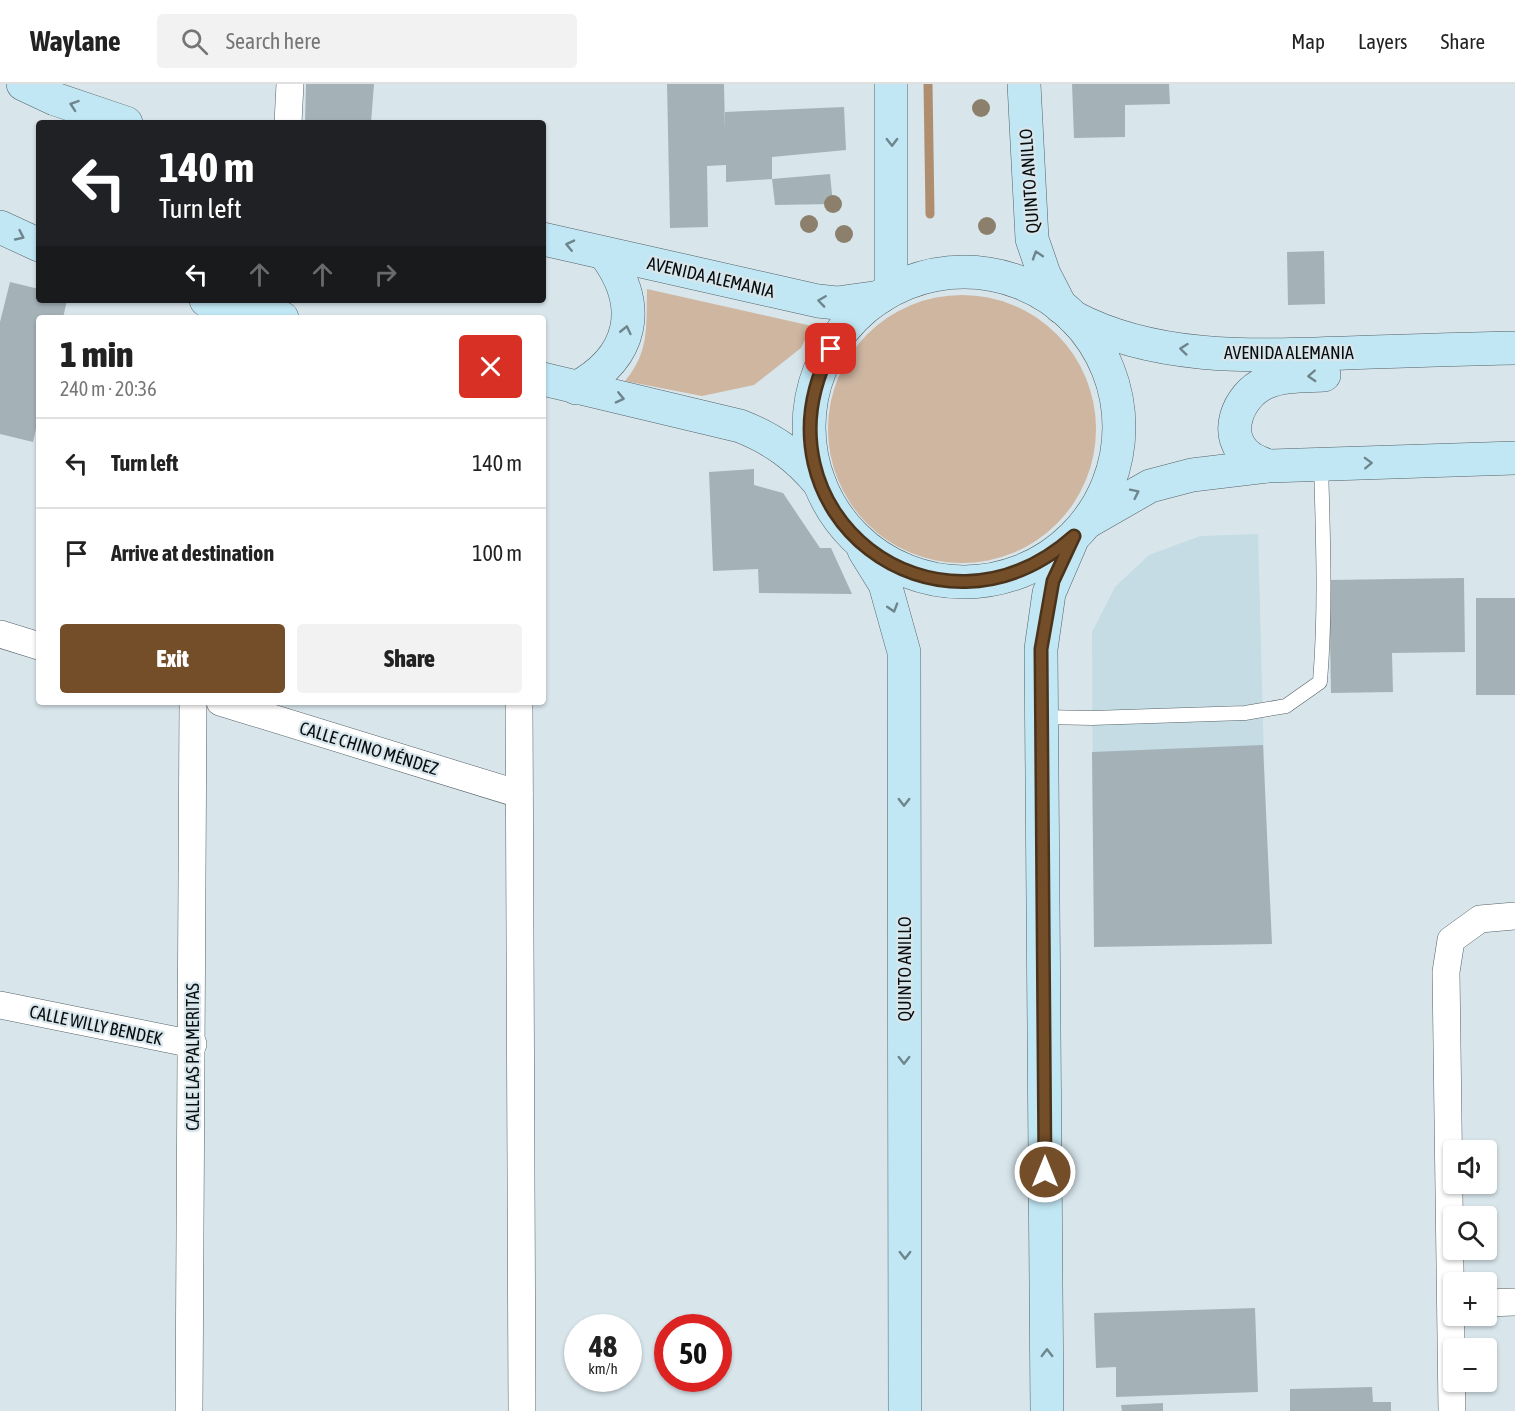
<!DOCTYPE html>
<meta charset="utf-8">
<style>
:root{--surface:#fff;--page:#f2f2f2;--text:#222;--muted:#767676;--line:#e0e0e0;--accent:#734e29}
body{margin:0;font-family:"Asap Condensed",sans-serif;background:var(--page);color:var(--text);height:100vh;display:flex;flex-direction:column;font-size:22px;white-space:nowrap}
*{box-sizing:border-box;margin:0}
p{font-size:20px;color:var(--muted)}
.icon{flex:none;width:33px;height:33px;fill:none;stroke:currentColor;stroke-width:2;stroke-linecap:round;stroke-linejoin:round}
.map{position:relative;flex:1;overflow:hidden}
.panel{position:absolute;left:36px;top:231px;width:510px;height:390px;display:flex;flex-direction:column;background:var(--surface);border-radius:6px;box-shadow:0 2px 4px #0004}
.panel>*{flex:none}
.banner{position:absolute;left:36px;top:36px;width:510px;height:183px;border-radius:6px;box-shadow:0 2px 4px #0004;background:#202124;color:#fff;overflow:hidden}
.fabs{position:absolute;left:1443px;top:1056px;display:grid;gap:12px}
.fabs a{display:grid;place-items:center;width:54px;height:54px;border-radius:6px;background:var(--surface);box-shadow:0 2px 4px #0004;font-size:30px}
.speed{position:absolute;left:564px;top:1230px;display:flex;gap:12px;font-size:30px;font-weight:700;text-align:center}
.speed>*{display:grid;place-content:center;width:78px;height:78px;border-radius:50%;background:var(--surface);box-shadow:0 2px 4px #0004;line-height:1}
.speed small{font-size:15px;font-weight:400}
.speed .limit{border:9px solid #d22;background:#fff;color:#111}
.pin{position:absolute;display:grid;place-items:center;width:51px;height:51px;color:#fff;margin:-26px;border-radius:12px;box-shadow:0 3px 9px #0006}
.me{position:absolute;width:66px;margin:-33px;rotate:0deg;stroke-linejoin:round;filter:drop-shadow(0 0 4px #0008)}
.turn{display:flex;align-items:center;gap:21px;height:126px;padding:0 24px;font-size:27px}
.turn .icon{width:78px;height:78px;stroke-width:2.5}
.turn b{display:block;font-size:42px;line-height:51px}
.lanes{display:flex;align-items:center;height:57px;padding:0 24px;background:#0003;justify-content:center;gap:30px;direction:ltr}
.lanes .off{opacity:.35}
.round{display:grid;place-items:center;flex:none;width:63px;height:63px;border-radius:6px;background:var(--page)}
.summary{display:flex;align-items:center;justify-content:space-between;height:102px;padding:0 24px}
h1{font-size:36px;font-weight:800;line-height:45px}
.action{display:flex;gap:12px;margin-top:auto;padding:12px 24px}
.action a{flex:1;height:69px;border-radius:6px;background:var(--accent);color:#fff;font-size:24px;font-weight:800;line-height:69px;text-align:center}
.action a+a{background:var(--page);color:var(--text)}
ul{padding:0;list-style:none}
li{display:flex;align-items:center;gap:18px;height:90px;padding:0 24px;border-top:2px solid var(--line)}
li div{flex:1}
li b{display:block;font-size:22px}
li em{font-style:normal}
header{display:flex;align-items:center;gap:36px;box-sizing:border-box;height:84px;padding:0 30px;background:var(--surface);border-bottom:2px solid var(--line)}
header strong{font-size:28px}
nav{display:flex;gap:33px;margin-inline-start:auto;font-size:21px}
.search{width:420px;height:54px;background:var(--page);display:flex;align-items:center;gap:15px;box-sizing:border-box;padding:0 21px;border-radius:6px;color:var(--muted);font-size:22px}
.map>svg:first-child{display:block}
.built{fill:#c5dce5}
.green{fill:#ceb6a1}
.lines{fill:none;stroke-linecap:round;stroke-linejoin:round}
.stream{stroke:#af8e70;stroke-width:9}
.building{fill:#a4b2b8}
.lane-casing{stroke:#546166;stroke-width:15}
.street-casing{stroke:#546166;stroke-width:28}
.secondary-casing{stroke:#546166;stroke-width:34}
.lane{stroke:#fff;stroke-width:14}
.street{stroke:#fff;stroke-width:27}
.secondary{stroke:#c1e7f4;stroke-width:33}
.tree{fill:#8c806c}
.oneway{stroke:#6e858d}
.route-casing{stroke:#4b331b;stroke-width:15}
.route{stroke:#734e29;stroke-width:10}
.labels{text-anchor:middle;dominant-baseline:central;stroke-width:4.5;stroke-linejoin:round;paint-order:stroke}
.street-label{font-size:18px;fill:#080d0f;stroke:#d8e6ec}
</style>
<header>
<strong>Waylane</strong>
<div class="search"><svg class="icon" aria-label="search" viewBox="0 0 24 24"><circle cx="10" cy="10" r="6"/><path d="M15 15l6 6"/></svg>Search here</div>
<nav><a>Map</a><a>Layers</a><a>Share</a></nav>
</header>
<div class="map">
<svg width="1515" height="1327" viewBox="0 0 1515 1327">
<rect width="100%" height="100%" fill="#d8e6ec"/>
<polygon class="built" points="1258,450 1266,749 1093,752 1092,548 1115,503 1149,471 1200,452"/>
<g class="green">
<path d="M647 205 812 242 801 264 754 301 702 312 625 297C650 267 646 242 647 205Z"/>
<circle cx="962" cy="345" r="134"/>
</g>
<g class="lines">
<polyline class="stream" points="928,0 930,130"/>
</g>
<g class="building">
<polygon points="306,0 374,0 371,39 305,39"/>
<polygon points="667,0 724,0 725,46 725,28 844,23 846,66 772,73 772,95 726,98 726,81 707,82 708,143 670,144"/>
<polygon points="1072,0 1169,0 1170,20 1125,21 1125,53 1074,54"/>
<polygon points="830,90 833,120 775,121 772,95"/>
<polygon points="1324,167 1325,220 1288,221 1287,168"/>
<polygon points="10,198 39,205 39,216 67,216 63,234 39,234 39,331 33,358 0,350 0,238"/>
<polygon points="754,385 754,401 783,409 820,464 831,464 852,510 759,509 758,485 713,487 709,388"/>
<polygon points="1464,494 1465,568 1392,569 1393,608 1331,609 1329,496"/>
<rect x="1476" y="514" width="39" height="97"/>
<polygon points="1263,661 1272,860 1094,863 1092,668"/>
<polygon points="1255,1224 1258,1308 1116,1313 1116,1283 1096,1284 1094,1229"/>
<polygon points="1372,1303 1373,1318 1391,1318 1391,1327 1290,1327 1290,1305"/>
<polygon points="1163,1319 1163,1327 1122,1327 1121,1321"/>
</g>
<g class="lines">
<defs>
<path id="lane" d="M1042 633 1092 634 1245 629 1286 622 1320 598C1326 525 1323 453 1321 380"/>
<g id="street">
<polyline points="288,39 290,0"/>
<polyline points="0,550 39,562"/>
<polyline points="220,618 519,710"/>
<polyline points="519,618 522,1327"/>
<polyline points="0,921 193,960"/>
<polyline points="1486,1219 1515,1218"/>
<polyline points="189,1327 193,618"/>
<polyline points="1452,1327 1446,888 1451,856 1480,835 1515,832"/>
</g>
<g id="secondary">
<polyline points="23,0 55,15 126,39"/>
<polyline points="1024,0 1032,155 1044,190 1061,223"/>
<polyline points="0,143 39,161"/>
<polyline points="543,155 818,217 837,219 880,213"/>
<circle cx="964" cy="343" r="155"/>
<polyline points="891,206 891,0"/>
<polyline points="206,216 282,234"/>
<path d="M1073 233C1156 277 1255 272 1346 269 1402 267 1459 265 1515 264"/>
<path d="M543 295 740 342C773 355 797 372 820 400"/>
<path d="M576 304C633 273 644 222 605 170"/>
<path d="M1267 382C1262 379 1255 377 1251 374 1220 354 1238 311 1265 299 1283 291 1305 292 1324 291"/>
<polyline points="1089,437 1150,402 1192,391 1267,382 1515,374"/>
<polyline points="864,466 885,500 904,568 905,1327"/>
<polyline points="1047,1327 1041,565 1049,509 1071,458"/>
</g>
</defs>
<use href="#lane" class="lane-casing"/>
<use href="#street" class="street-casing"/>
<use href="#secondary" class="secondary-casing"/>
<use href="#lane" class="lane"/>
<use href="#street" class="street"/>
<use href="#secondary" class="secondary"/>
</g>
<g class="tree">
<circle cx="981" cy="24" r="9"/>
<circle cx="833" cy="120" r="9"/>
<circle cx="809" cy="140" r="9"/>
<circle cx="987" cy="142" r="9"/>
<circle cx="844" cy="150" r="9"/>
</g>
<defs><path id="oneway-chevron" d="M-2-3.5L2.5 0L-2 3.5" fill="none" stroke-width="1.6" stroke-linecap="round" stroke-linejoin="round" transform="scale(1.5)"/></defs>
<g class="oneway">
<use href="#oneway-chevron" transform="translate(74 21) rotate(-161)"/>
<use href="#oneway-chevron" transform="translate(892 58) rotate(89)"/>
<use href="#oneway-chevron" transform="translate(20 152) rotate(25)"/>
<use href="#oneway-chevron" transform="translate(570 161) rotate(-167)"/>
<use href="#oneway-chevron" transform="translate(1037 171) rotate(-108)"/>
<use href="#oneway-chevron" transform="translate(822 217) rotate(-172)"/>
<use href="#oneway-chevron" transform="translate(626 246) rotate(-77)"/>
<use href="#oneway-chevron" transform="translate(1184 265) rotate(-174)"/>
<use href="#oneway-chevron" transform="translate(1312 292) rotate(177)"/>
<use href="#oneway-chevron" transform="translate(620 314) rotate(13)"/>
<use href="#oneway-chevron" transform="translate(1368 379) rotate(-2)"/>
<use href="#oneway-chevron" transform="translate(1135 409) rotate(-26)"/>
<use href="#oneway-chevron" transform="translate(893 524) rotate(73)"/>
<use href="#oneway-chevron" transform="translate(904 718) rotate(90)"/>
<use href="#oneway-chevron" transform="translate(904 976) rotate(90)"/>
<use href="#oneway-chevron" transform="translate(905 1171) rotate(90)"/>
<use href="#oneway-chevron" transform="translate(1047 1269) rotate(-90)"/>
</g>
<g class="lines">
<defs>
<path id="route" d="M831 265C747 427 936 575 1074 452L1053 497 1041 565 1045 1088"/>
</defs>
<use href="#route" class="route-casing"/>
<use href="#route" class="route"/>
</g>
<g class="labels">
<g class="street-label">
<text transform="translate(1029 97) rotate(-94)">QUINTO ANILLO</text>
<text transform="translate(711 193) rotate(13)">AVENIDA ALEMANIA</text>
<text x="1289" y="268">AVENIDA ALEMANIA</text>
<text transform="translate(369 664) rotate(17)">CALLE CHINO MÉNDEZ</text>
<text transform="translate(904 885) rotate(-90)">QUINTO ANILLO</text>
<text transform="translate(96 941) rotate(12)">CALLE WILLY BENDEK</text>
<text transform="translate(192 973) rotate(-90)">CALLE LAS PALMERITAS</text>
</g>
</g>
</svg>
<div class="fabs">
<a><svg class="icon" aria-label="sound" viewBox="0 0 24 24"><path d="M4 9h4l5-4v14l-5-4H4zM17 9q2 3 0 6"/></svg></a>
<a><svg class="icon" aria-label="search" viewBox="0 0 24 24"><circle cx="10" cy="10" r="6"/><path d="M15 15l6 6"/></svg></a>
<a>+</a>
<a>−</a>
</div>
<div class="speed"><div>48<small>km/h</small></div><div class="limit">50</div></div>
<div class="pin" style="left:831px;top:265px;background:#d93025"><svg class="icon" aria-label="arrive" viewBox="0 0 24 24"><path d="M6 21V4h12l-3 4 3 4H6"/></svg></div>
<svg class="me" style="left:1045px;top:1088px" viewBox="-20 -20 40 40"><circle r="17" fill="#734e29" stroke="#fff" stroke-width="3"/><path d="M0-11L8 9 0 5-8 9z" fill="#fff"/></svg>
<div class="banner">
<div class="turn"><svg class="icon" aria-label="left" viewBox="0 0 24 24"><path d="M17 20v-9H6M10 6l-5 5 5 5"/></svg><div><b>140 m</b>Turn left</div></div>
<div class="lanes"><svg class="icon" aria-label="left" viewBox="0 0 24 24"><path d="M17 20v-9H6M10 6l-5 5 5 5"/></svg><svg class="icon off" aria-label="ahead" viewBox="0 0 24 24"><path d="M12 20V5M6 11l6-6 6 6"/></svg><svg class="icon off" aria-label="ahead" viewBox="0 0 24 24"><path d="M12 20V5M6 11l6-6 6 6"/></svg><svg class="icon off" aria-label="right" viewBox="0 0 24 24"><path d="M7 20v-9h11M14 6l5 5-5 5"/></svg></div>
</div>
<section class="panel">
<div class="summary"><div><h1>1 min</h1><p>240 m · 20:36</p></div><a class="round" style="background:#d93025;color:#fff"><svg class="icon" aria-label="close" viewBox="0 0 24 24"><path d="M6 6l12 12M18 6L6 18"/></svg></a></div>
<ul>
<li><svg class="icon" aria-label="left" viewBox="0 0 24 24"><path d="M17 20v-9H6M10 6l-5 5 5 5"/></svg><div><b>Turn left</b></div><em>140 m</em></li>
<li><svg class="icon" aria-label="arrive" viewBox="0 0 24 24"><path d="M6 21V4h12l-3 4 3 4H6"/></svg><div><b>Arrive at destination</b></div><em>100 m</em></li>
</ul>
<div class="action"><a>Exit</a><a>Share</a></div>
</section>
</div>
